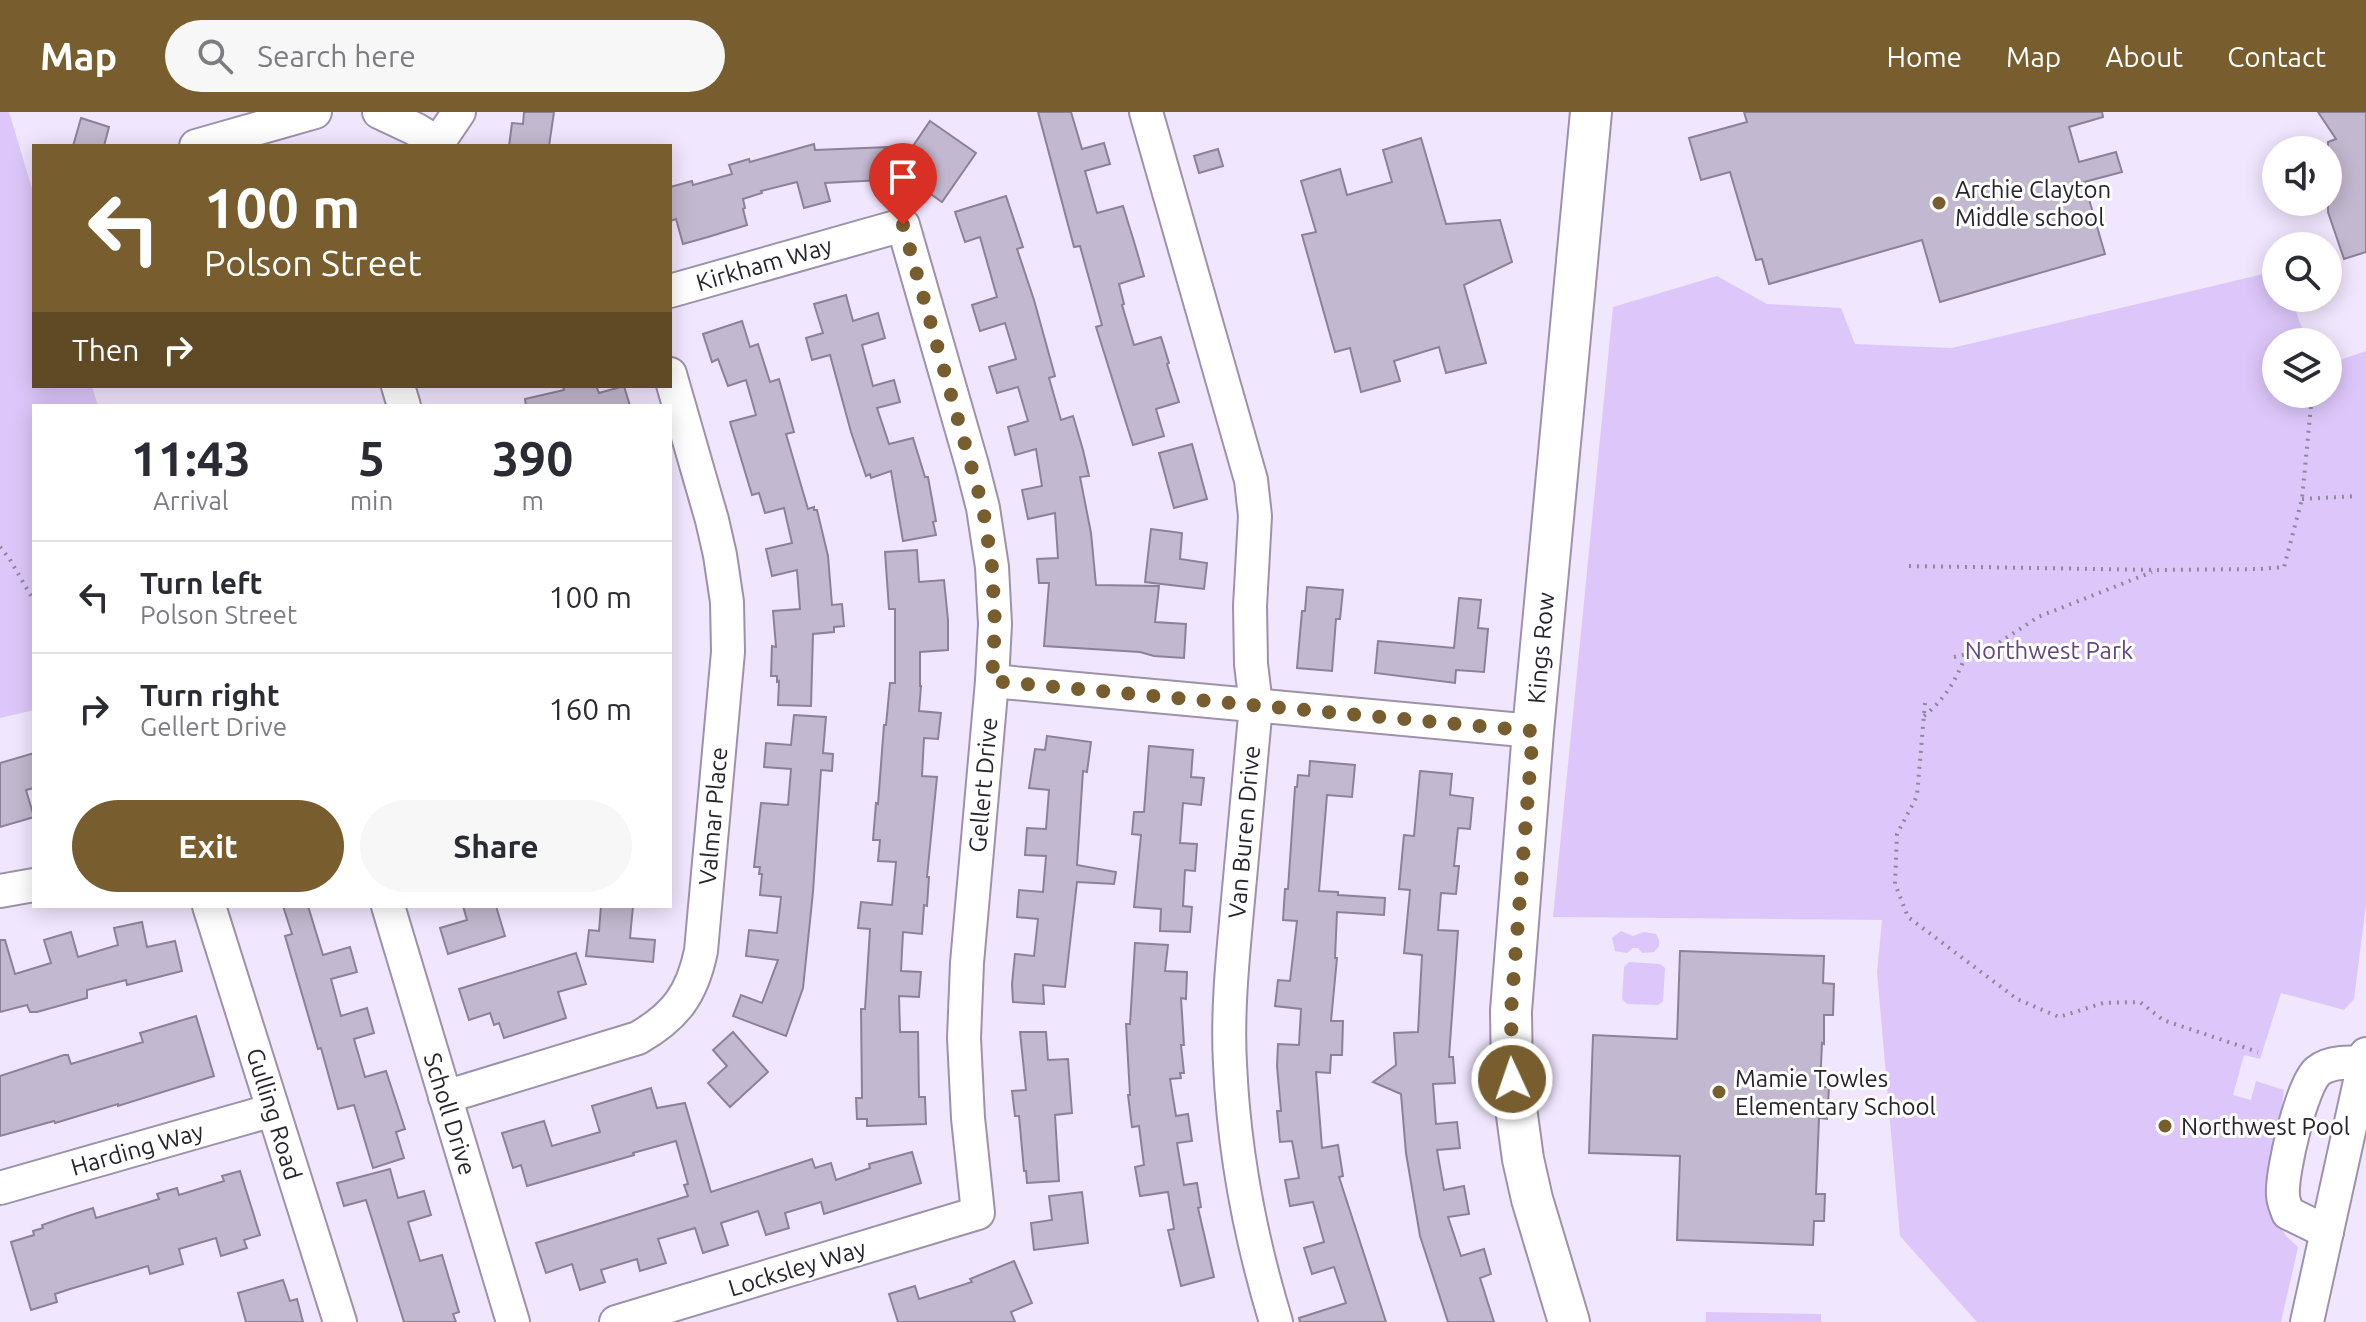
<!DOCTYPE html>
<style>
:root{--surface:#fff;--page:#f7f7f7;--text:#2b2b33;--muted:#7c7c81;--line:#e1e1e2;--accent:#785d2f}
body{margin:0;font-family:Ubuntu,sans-serif;background:var(--page);color:var(--text);height:100vh;display:flex;flex-direction:column;font-size:30px;white-space:nowrap}
*{box-sizing:border-box;margin:0}
p{font-size:26px;color:var(--muted)}
.icon{flex:none;width:44px;height:44px;fill:none;stroke:currentColor;stroke-width:2;stroke-linecap:round;stroke-linejoin:round}
.map{position:relative;flex:1;overflow:hidden}
.details{position:absolute;left:32px;top:292px;width:640px;height:504px;display:flex;flex-direction:column;background:var(--surface);border-radius:0px;box-shadow:0 4px 20px #0003}
.details>*{flex:none}
.guide{position:absolute;left:32px;top:32px;width:640px;height:244px;border-radius:0px;box-shadow:0 4px 20px #0003;background:#785d2f;color:#fff;overflow:hidden}
.buttons{position:absolute;left:2262px;top:24px;display:grid;gap:16px}
.buttons a{display:grid;place-items:center;width:80px;height:80px;border-radius:50%;background:var(--surface);box-shadow:0 4px 20px #0003;font-size:40px}
.pin{position:absolute;display:grid;place-items:center;width:68px;height:68px;color:#fff;margin:-82px -34px;border-radius:50% 50% 50% 0;rotate:-45deg;box-shadow:0 0 8px #0007}
.pin .icon{rotate:45deg}
.me{position:absolute;width:88px;margin:-44px;rotate:357deg;stroke-linejoin:round;filter:drop-shadow(0 0 6px #0008)}
.turn{display:flex;align-items:center;gap:28px;height:168px;padding:0 40px;font-size:36px}
.turn .icon{width:104px;height:104px;stroke-width:2.5}
.turn b{display:block;font-size:56px;line-height:68px}
.then{display:flex;align-items:center;height:76px;padding:0 40px;background:#0003;gap:16px;font-size:30px}
.eta{display:flex;justify-content:space-evenly;align-items:center;height:136px;text-align:center}
.eta b{font-size:48px;font-weight:600;line-height:56px}
.cta{display:flex;gap:16px;margin-top:auto;padding:16px 40px}
.cta a{flex:1;height:92px;border-radius:48px;background:var(--accent);color:#fff;font-size:32px;font-weight:600;line-height:92px;text-align:center}
.cta a+a{background:var(--page);color:var(--text)}
ul{padding:0;list-style:none}
li{display:flex;align-items:center;gap:24px;height:112px;padding:0 40px;border-top:2px solid var(--line)}
li div{flex:1}
li b{display:block;font-size:30px}
li em{font-style:normal}
header{display:flex;align-items:center;gap:48px;box-sizing:border-box;height:112px;padding:0 40px;background:var(--accent);color:#fff}
header strong{font-size:38px}
nav{display:flex;gap:44px;margin-inline-start:auto;font-size:28px}
.search{width:560px;height:72px;background:var(--page);display:flex;align-items:center;gap:20px;box-sizing:border-box;padding:0 28px;border-radius:44px;color:var(--muted);font-size:30px}
.map>svg:first-child{display:block}
.green{fill:#ddc7fa}
.building{fill:#c2b8cf;stroke:#8c8298;stroke-width:2}
.lines{fill:none;stroke-linecap:round;stroke-linejoin:round}
.minor-casing{stroke:#9c92a9;stroke-width:36}
.major-casing{stroke:#9c92a9;stroke-width:44}
.path{stroke:#8f8899;stroke-width:4;stroke-dasharray:2 6;stroke-linecap:butt}
.minor{stroke:#fff;stroke-width:32}
.major{stroke:#fff;stroke-width:40}
.route{stroke:#785d2f;stroke-width:14;stroke-dasharray:0 25.2}
.poi-dot{fill:#785d2f;stroke:#fff;stroke-width:3}
.labels{text-anchor:middle;dominant-baseline:central;stroke-width:6;stroke-linejoin:round;paint-order:stroke}
.poi-label{font-size:24px;fill:#28242d;stroke:#fff;text-anchor:start}
.street-label{font-size:24px;fill:#28242d;stroke:#fff}
.park-label{font-size:24px;fill:#654685;stroke:#fff}
</style>
<header>
<strong>Map</strong>
<div class="search"><svg class="icon" aria-label="search" viewBox="0 0 24 24"><circle cx="10" cy="10" r="6"/><path d="M15 15l6 6"/></svg>Search here</div>
<nav><a>Home</a><a>Map</a><a>About</a><a>Contact</a></nav>
</header>
<div class="map">
<svg width="2366" height="1210" viewBox="0 0 2366 1210">
<rect width="100%" height="100%" fill="#f0e6fe"/>
<g class="green">
<polygon points="0,0 9,0 34,83 34,274 92,274 98,294 34,294 34,598 0,606"/>
<polygon points="2276,159 2276,186 2291,186 2307,230 2276,230 2276,282 2328,282 2328,252 2366,239 2366,792 2354,887 2344,898 2281,881 2260,947 2244,943 2233,983 2251,988 2256,969 2284,978 2268,1095 2286,1124 2298,1135 2281,1210 1977,1210 1900,1124 1877,860 1882,808 1553,805 1613,195 1717,164 1767,192 1841,196 1855,232 1952,236"/>
<polygon points="1621,819 1633,824 1644,820 1656,822 1659,828 1659,834 1654,840 1642,841 1638,836 1633,836 1627,841 1615,839 1612,826"/>
<polygon points="1629,850 1660,852 1665,856 1663,889 1658,893 1627,892 1622,887 1624,855"/>
<polygon points="1706,1200 1821,1202 1821,1210 1706,1210"/>
</g>
<g class="building">
<polygon points="524,0 554,0 549,34 509,34 512,11 523,12"/>
<polygon points="1038,0 1071,0 1082,37 1104,31 1110,52 1085,59 1097,101 1123,94 1135,133 1144,164 1119,172 1124,192 1122,193 1134,233 1161,225 1169,251 1167,252 1179,290 1156,297 1164,324 1133,333 1096,215 1102,213 1080,134 1074,135"/>
<polygon points="1744,0 2102,0 2103,5 2069,15 2079,50 2116,40 2122,60 2084,70 2105,142 1940,190 1922,128 1769,172 1762,147 1756,148 1730,60 1701,68 1689,26 1747,10"/>
<polygon points="2318,0 2366,0 2366,140 2344,147 2328,100 2328,30 2336,27"/>
<polygon points="81,6 109,15 104,34 73,34"/>
<polygon points="930,9 976,41 942,90 918,73 914,67 863,69 825,71 830,89 804,96 797,70 761,79 762,81 743,87 745,96 743,97 747,113 708,125 683,132 676,107 670,109 670,75 692,69 693,73 732,62 729,53 749,47 750,50 814,32 815,38 913,34"/>
<polygon points="1421,26 1446,112 1500,108 1512,150 1464,173 1486,251 1446,261 1439,235 1394,249 1400,269 1361,280 1350,236 1335,240 1302,123 1316,120 1301,69 1340,57 1347,83 1392,70 1383,38"/>
<polygon points="1218,37 1223,54 1199,61 1194,44"/>
<polygon points="1006,84 1023,135 1017,137 1034,188 1055,264 1049,266 1061,308 1073,304 1083,338 1089,364 1080,365 1091,421 1096,473 1159,474 1155,510 1186,512 1184,546 1154,544 1140,540 1044,534 1049,471 1039,471 1037,447 1058,446 1055,401 1028,407 1022,378 1042,374 1036,337 1015,343 1008,315 1028,309 1018,275 997,281 989,255 1016,247 1005,211 980,219 972,193 997,185 980,125 965,130 955,100"/>
<polygon points="846,183 853,209 878,201 885,226 862,233 873,274 894,268 900,290 877,296 889,332 913,326 925,365 928,365 936,409 933,410 936,423 903,429 891,359 871,366 870,362 866,364 851,320 830,243 812,248 806,226 823,221 814,192"/>
<polygon points="742,209 750,235 758,232 770,270 779,267 794,320 786,322 808,397 814,395 814,398 817,398 828,444 832,493 842,492 844,514 834,515 834,520 813,522 811,594 778,593 779,569 777,570 777,564 771,564 772,534 776,535 773,499 800,497 797,458 772,464 766,437 792,431 784,396 765,401 759,381 752,383 730,310 756,303 746,268 728,274 718,247 712,250 703,222"/>
<polygon points="563,274 596,274 599,281 624,274 630,294 526,294 525,287 564,278"/>
<polygon points="1192,332 1207,387 1174,396 1159,341"/>
<polygon points="1151,417 1182,421 1180,447 1207,451 1204,477 1145,470"/>
<polygon points="917,438 919,470 944,468 948,508 948,538 920,540 920,574 921,574 919,599 941,601 938,627 924,626 922,664 937,665 927,765 929,765 927,794 924,793 922,822 903,820 901,859 921,860 919,885 899,884 900,920 918,920 919,985 925,985 926,1012 867,1014 867,1007 857,1007 856,986 862,986 861,897 865,897 870,817 858,816 861,790 892,793 896,750 878,749 880,728 873,728 876,691 878,692 884,613 886,613 890,571 895,571 895,497 889,497 885,440"/>
<polygon points="1307,475 1343,478 1340,507 1336,507 1332,559 1297,556 1302,499 1305,499"/>
<polygon points="1459,486 1481,488 1478,516 1488,517 1484,560 1456,558 1455,571 1375,561 1378,529 1454,536"/>
<polygon points="794,603 826,605 823,641 833,642 832,659 821,658 813,780 803,876 786,924 733,904 741,883 762,891 778,848 746,844 749,818 777,821 781,785 760,783 762,762 759,762 760,755 754,755 761,691 788,693 791,657 764,655 766,631 791,633"/>
<polygon points="1047,624 1091,630 1087,660 1083,659 1077,753 1116,760 1114,772 1077,770 1065,875 1043,873 1044,892 1013,890 1012,872 1015,842 1034,844 1038,807 1017,805 1019,778 1043,780 1046,744 1025,743 1027,716 1046,717 1049,678 1029,676 1035,637 1045,638"/>
<polygon points="1149,634 1193,638 1191,665 1204,666 1201,693 1183,691 1180,731 1197,732 1195,759 1185,758 1183,794 1192,795 1190,820 1160,819 1161,797 1134,795 1141,723 1132,722 1134,700 1144,700"/>
<polygon points="34,641 34,676 26,678 34,705 0,715 0,651"/>
<polygon points="1310,649 1355,653 1352,685 1327,683 1319,779 1338,780 1338,783 1385,786 1384,803 1337,800 1335,846 1337,846 1331,909 1343,909 1342,943 1331,943 1330,961 1316,960 1322,1036 1338,1033 1343,1064 1339,1065 1386,1210 1300,1210 1299,1206 1346,1191 1334,1155 1312,1162 1304,1136 1324,1130 1313,1090 1290,1094 1285,1068 1299,1066 1292,1029 1280,1030 1277,999 1281,999 1277,954 1278,932 1299,933 1301,897 1275,894 1278,868 1290,869 1297,809 1283,808 1285,777 1288,777 1295,675 1297,675 1298,663 1309,664"/>
<polygon points="1420,659 1452,662 1450,683 1473,686 1470,717 1458,716 1454,754 1459,754 1456,782 1441,781 1438,818 1458,819 1449,945 1453,945 1455,971 1433,972 1436,1012 1457,1010 1460,1036 1437,1038 1444,1078 1464,1074 1469,1102 1448,1105 1461,1144 1484,1137 1491,1162 1480,1166 1494,1210 1448,1210 1420,1124 1406,1041 1401,982 1373,970 1396,953 1394,921 1418,920 1422,843 1404,841 1410,778 1399,777 1404,723 1414,724"/>
<polygon points="283,794 308,794 323,843 350,835 357,860 331,867 341,904 367,896 374,921 354,927 365,965 386,959 405,1017 396,1020 404,1046 373,1056 354,993 338,997 321,936 318,937 285,824 292,822"/>
<polygon points="463,794 496,794 505,824 448,842 440,816 467,808"/>
<polygon points="601,794 633,794 630,826 655,828 653,850 586,844 589,818 599,819"/>
<polygon points="142,810 147,835 175,829 182,859 127,873 126,868 87,878 87,886 37,900 30,900 27,893 0,900 0,828 5,828 15,862 51,851 44,828 71,820 78,845 118,833 114,816"/>
<polygon points="1135,831 1168,833 1165,859 1187,860 1186,887 1181,886 1184,933 1181,933 1184,961 1180,961 1181,966 1170,967 1176,1004 1188,1002 1192,1029 1177,1031 1184,1073 1197,1071 1201,1095 1198,1096 1214,1165 1181,1174 1168,1118 1174,1117 1168,1080 1140,1084 1135,1055 1144,1053 1139,1014 1132,1015 1128,983 1130,983 1126,912 1130,912"/>
<polygon points="1680,839 1824,844 1823,871 1834,872 1833,903 1824,903 1824,932 1822,931 1820,975 1829,975 1827,1007 1819,1006 1816,1082 1825,1082 1824,1109 1814,1109 1813,1133 1677,1128 1680,1044 1589,1041 1593,923 1677,927"/>
<polygon points="576,841 586,872 558,880 566,906 504,926 499,911 494,913 490,901 469,908 459,877"/>
<polygon points="196,904 214,964 118,994 118,992 55,1011 54,1009 0,1024 0,964 64,943 68,943 71,952 143,930 140,921"/>
<polygon points="733,920 768,960 730,995 708,971 727,954 713,938"/>
<polygon points="1020,920 1046,920 1048,948 1068,947 1072,1001 1055,1003 1059,1069 1027,1071 1026,1059 1024,1059 1019,1004 1015,1004 1012,979 1026,978"/>
<polygon points="651,976 657,996 685,991 711,1080 812,1047 815,1056 831,1051 836,1068 870,1056 869,1052 912,1040 921,1071 824,1102 821,1090 785,1101 789,1116 766,1123 758,1099 721,1111 728,1133 703,1141 695,1116 658,1127 666,1151 640,1159 637,1147 601,1158 605,1170 580,1178 572,1152 546,1161 536,1131 688,1084 684,1073 688,1072 676,1029 633,1041 634,1043 527,1074 521,1053 513,1056 502,1021 544,1009 552,1034 600,1020 592,994"/>
<polygon points="390,1057 398,1086 424,1079 431,1103 408,1110 420,1149 442,1143 459,1200 453,1202 456,1210 404,1210 366,1088 344,1094 337,1071"/>
<polygon points="240,1059 260,1123 244,1128 247,1136 221,1144 216,1126 179,1137 183,1152 150,1162 148,1154 70,1177 55,1182 57,1190 31,1198 11,1130 34,1123 33,1119 43,1116 42,1113 71,1103 93,1096 96,1106 159,1087 157,1082 177,1076 179,1083 224,1069 222,1064"/>
<polygon points="1082,1080 1088,1131 1034,1138 1031,1111 1052,1108 1049,1084"/>
<polygon points="1014,1149 1032,1191 1011,1200 1015,1210 898,1210 889,1182 915,1174 919,1187 972,1170 970,1167"/>
<polygon points="283,1168 290,1189 297,1187 303,1210 246,1210 238,1181"/>
</g>
<g class="lines">
<defs>
<g id="minor">
<polyline points="379,0 415,17 438,31"/>
<path d="M1146 0 1251 368 1255 404 1250 494 1251 552 1256 593C1250 658 1244 723 1238 788 1233 843 1227 898 1230 952 1234 1041 1250 1125 1276 1210"/>
<polyline points="196,34 315,0"/>
<polyline points="436,34 459,0"/>
<polyline points="398,274 404,294"/>
<polyline points="992,569 1533,619"/>
<polyline points="0,779 34,773"/>
<polyline points="209,794 340,1210"/>
<polyline points="388,794 513,1210"/>
<path d="M445 985 638 926C676 904 692 882 701 839L728 540 727 490 720 443 712 408 670 262"/>
<polyline points="0,1076 273,998"/>
<path d="M2327 1120 2288 1101C2286 1095 2283 1089 2283 1083 2281 1062 2302 971 2318 959 2330 949 2351 950 2366 951"/>
<polyline points="616,1210 978,1101 968,1006 964,926 967,851 992,569 995,512 992,455 983,396 972,353 903,113 670,179"/>
<polyline points="2307,1210 2366,942"/>
</g>
<polyline id="major" points="1569,1210 1532,1087 1523,1047 1512,967 1511,899 1533,619 1591,0"/>
</defs>
<use href="#minor" class="minor-casing"/>
<use href="#major" class="major-casing"/>
<g class="path">
<polyline points="2302,387 2357,384"/>
<polyline points="0,435 9,446 34,489"/>
<polyline points="1909,454 2157,458 2260,457 2284,455 2302,387 2312,283"/>
<polyline points="1954,545 1991,536 2038,505 2152,460"/>
<polyline points="1925,591 1917,684 1897,722 1895,772 1908,805 2017,887 2059,905 2103,891 2140,890 2163,908 2258,940"/>
<path d="M1924 604C1945 587 1957 567 1966 542"/>
</g>
<use href="#minor" class="minor"/>
<use href="#major" class="major"/>
</g>
<g class="lines">
<polyline class="route" points="903,113 983,396 992,455 995,512 992,569 1533,619 1511,899 1512,967"/>
</g>
<g class="poi-dot">
<circle cx="1939" cy="91" r="8"/>
<circle cx="1719" cy="980" r="8"/>
<circle cx="2165" cy="1014" r="8"/>
</g>
<g class="labels">
<g class="poi-label">
<text x="1955" y="77">Archie Clayton<tspan x="1955" dy="28">Middle school</tspan></text>
<text x="1735" y="966">Mamie Towles<tspan x="1735" dy="28">Elementary School</tspan></text>
<text x="2181" y="1014">Northwest Pool</text>
</g>
<g class="street-label">
<text transform="translate(764 152) rotate(-16)">Kirkham Way</text>
<text transform="translate(1541 536) rotate(-85)">Kings Row</text>
<text transform="translate(983 673) rotate(-85)">Gellert Drive</text>
<text transform="translate(713 704) rotate(-85)">Valmar Place</text>
<text transform="translate(1244 720) rotate(-85)">Van Buren Drive</text>
<text transform="translate(274 1002) rotate(73)">Gulling Road</text>
<text transform="translate(450 1002) rotate(73)">Scholl Drive</text>
<text transform="translate(137 1037) rotate(-16)">Harding Way</text>
<text transform="translate(797 1156) rotate(-17)">Locksley Way</text>
</g>
<g class="park-label">
<text x="2049" y="538">Northwest Park</text>
</g>
</g>
</svg>
<div class="buttons">
<a><svg class="icon" aria-label="sound" viewBox="0 0 24 24"><path d="M4 9h4l5-4v14l-5-4H4zM17 9q2 3 0 6"/></svg></a>
<a><svg class="icon" aria-label="search" viewBox="0 0 24 24"><circle cx="10" cy="10" r="6"/><path d="M15 15l6 6"/></svg></a>
<a><svg class="icon" aria-label="layers" viewBox="0 0 24 24"><path d="M12 4l9 5-9 5-9-5zM3 14l9 5 9-5"/></svg></a>
</div>
<div class="pin" style="left:903px;top:113px;background:#d93025"><svg class="icon" aria-label="arrive" viewBox="0 0 24 24"><path d="M6 21V4h12l-3 4 3 4H6"/></svg></div>
<svg class="me" style="left:1512px;top:967px" viewBox="-20 -20 40 40"><circle r="17" fill="#785d2f" stroke="#fff" stroke-width="3"/><path d="M0-11L8 9 0 5-8 9z" fill="#fff"/></svg>
<div class="guide">
<div class="turn"><svg class="icon" aria-label="left" viewBox="0 0 24 24"><path d="M17 20v-9H6M10 6l-5 5 5 5"/></svg><div><b>100 m</b>Polson Street</div></div>
<div class="then">Then<svg class="icon" aria-label="right" viewBox="0 0 24 24"><path d="M7 20v-9h11M14 6l5 5-5 5"/></svg></div>
</div>
<section class="details">
<div class="eta">
<div><b>11:43</b><p>Arrival</p></div>
<div><b>5</b><p>min</p></div>
<div><b>390</b><p>m</p></div>
</div>
<ul>
<li><svg class="icon" aria-label="left" viewBox="0 0 24 24"><path d="M17 20v-9H6M10 6l-5 5 5 5"/></svg><div><b>Turn left</b><p>Polson Street</p></div><em>100 m</em></li>
<li><svg class="icon" aria-label="right" viewBox="0 0 24 24"><path d="M7 20v-9h11M14 6l5 5-5 5"/></svg><div><b>Turn right</b><p>Gellert Drive</p></div><em>160 m</em></li>
</ul>
<div class="cta"><a>Exit</a><a>Share</a></div>
</section>
</div>
